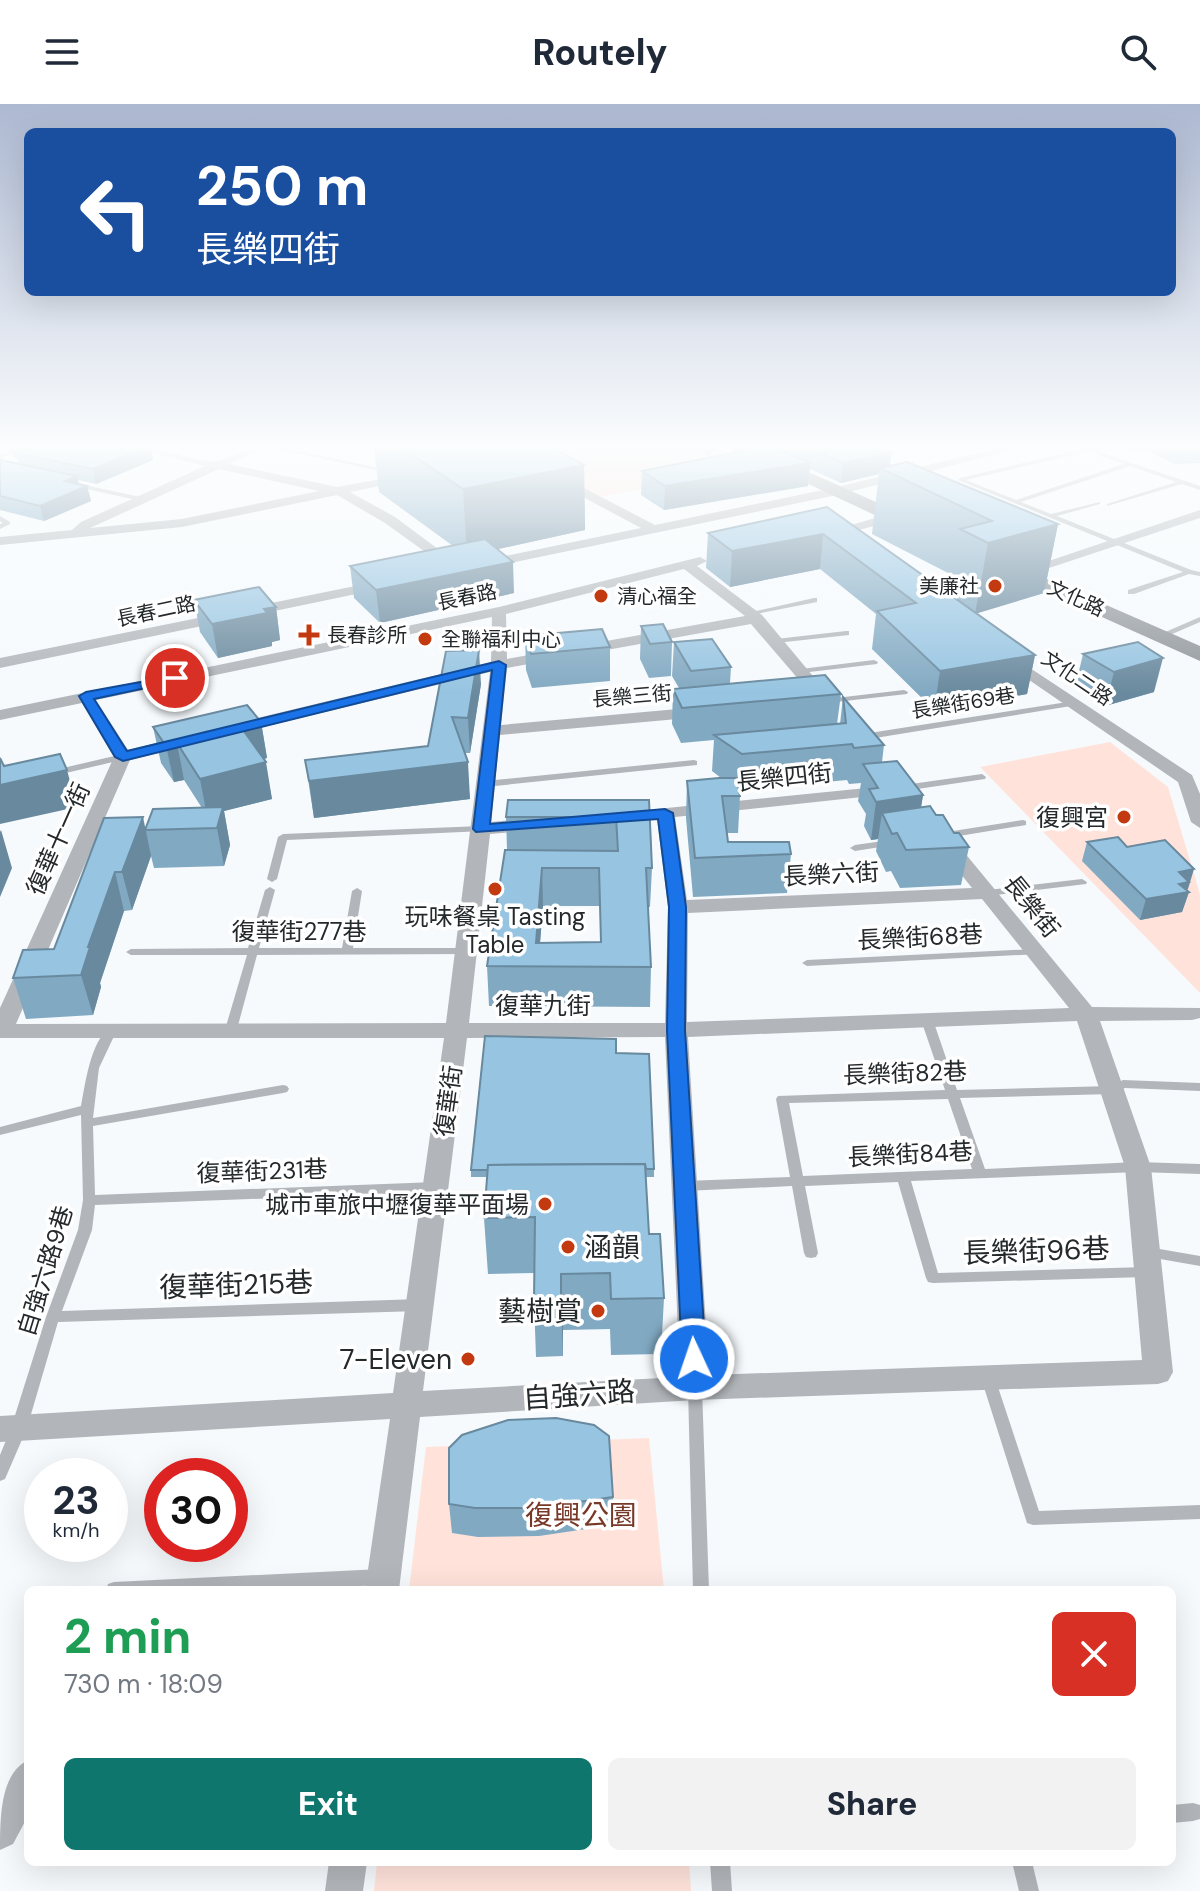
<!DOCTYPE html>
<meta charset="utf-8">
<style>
:root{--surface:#fff;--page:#f2f2f3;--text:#1f2937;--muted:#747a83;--accent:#0f766e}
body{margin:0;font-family:"DM Sans","Noto Sans TC",sans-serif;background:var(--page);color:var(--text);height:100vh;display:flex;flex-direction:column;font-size:30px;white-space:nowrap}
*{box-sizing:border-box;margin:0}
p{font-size:26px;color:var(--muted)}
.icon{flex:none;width:44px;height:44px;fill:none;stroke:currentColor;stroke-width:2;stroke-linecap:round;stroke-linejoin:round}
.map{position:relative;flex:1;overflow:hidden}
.drawer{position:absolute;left:24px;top:1482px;width:1152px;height:280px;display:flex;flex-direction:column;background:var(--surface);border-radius:12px;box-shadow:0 8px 32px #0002}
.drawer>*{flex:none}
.hud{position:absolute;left:24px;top:24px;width:1152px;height:168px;border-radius:12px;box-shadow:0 8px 32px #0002;background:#1a4fa0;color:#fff;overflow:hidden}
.speed{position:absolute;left:24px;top:1354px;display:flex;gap:16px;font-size:40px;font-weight:700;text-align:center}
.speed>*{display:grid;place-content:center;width:104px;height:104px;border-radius:50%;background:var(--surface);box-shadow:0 8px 32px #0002;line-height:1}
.speed small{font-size:20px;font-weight:400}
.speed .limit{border:12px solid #d22;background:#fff;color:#111}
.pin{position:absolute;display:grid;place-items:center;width:68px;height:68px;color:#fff;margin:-34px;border:4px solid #fff;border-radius:50%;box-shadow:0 2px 8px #0007}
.me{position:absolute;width:88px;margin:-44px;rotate:357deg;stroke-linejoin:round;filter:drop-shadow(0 0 6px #0008)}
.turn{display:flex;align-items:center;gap:28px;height:168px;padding:0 40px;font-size:36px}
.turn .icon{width:104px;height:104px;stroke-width:2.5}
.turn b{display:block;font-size:56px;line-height:68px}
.round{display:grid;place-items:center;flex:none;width:84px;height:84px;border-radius:12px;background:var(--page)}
.headline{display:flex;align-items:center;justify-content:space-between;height:136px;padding:0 40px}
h1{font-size:48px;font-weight:800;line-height:60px;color:#1e9e55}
.action{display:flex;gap:16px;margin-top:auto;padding:16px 40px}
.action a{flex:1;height:92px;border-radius:12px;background:var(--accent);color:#fff;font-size:32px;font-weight:800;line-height:92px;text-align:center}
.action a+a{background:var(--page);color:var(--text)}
header{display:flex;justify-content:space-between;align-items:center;height:104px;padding:0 40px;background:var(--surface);font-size:36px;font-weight:800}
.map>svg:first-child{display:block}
.green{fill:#ffe3db}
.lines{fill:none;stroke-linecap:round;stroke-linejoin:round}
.lane{fill:#b2b6ba;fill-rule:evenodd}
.street{fill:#b2b6ba;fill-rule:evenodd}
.secondary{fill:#8f969b;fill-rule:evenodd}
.wall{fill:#81a9c2;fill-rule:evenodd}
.shaded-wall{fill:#69899e}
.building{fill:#96c4e1;stroke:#69899e;stroke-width:2;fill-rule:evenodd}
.route{fill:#1a73e8;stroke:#114b97;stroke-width:2}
.poi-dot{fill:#c33a11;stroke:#fff;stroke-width:3}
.labels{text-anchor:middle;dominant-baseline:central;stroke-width:7;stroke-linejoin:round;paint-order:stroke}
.far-poi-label{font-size:20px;fill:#24292c;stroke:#fff;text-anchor:start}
.far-street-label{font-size:20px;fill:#24292c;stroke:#fff}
.street-label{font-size:24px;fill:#24292c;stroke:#fff}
.poi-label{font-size:24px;fill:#24292c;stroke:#fff;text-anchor:end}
.near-poi-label{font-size:28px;fill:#24292c;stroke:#fff;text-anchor:end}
.near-street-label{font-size:28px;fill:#24292c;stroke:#fff}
.near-park-label{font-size:28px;fill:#783828;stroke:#fff}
</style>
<header><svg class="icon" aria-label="menu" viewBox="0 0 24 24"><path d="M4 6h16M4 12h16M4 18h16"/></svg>Routely<svg class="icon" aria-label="search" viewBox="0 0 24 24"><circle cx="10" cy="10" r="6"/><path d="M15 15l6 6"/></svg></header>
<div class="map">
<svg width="1200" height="1787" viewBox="0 0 1200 1787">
<rect width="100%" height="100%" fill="#f6fafd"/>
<g class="green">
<polygon points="568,341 710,341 755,363 600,393 527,354"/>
<polygon points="1110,638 1168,683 1200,790 1200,889 980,663"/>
<polygon points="649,1334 664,1486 409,1486 426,1343"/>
<polygon points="377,1758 689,1758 691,1787 374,1787"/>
</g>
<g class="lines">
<g class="lane">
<polygon points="23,341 32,341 0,355 0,351"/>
<polygon points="258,341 271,341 393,367 390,369"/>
<path d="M1085 341 1095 343 1099 348 1200 382V386L1182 380 1107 402V400L1176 378 1130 362 1021 398 1051 410 1100 398V400L1057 412 1191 466 1200 468V472L1189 470 1134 490H1128V486L1183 468 958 376 960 374 1086 344ZM1090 347 1095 350 1124 360 1016 396 966 376Z"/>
<polygon points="75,379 141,393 144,395 141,397 73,382 73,380"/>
<polygon points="0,412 10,418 10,420 0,425 0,420 3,419 0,417"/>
<polygon points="814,494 817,494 817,498 751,511 747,509"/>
<polygon points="1200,513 1200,518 1163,534 1156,532"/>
<polygon points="846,527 849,527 849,531 776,539 772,537 776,535"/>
<polygon points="874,556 878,558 877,560 801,569 797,567 801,565"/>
<polygon points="904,586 908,588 907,590 827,599 823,597 827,595"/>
<polygon points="1074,597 1077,597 1077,601 863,636 859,633 863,630"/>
<polygon points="123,650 127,653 126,655 53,672 49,669 50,667"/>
<polygon points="694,656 697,657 697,661 485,683 481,680 485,677"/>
<polygon points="982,670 986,673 985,675 904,687 899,684 904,681"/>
<polygon points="1023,716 1026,717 1026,721 947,734 942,731 947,728"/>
<polygon points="481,722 484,723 486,725 484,727 287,736 277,775 272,778 267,775 278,733 283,730"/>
<polygon points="890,736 893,737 895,739 893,741 855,747 850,744 855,741"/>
<polygon points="1082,775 1087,778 1086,780 988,792 983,789 988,786"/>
<polygon points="270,783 275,786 259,844 342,844 352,787 357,784 362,787 353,844 467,844 472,847 467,850 257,851 236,929 230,933 224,929 247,851 131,851 126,848 131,845 248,844 265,786"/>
<polygon points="1035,845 1039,846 1040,848 1039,850 807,862 802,859 807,856"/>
<path d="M927 912 933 916 957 986 1111 982 1123 976 1200 979V987L1125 984 1113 990 960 994 985 1065 1138 1058 1200 1060V1070L1138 1068 911 1077 938 1169 1146 1163 1151 1164 1153 1168 1151 1172 1146 1173 933 1179 928 1178 926 1174 898 1078 805 1082 818 1149 816 1153 811 1154 806 1153 804 1149 792 1082 685 1087 680 1085 679 1082 680 1079 685 1077 790 1073 776 995 778 992 945 986 921 916ZM948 995 972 1065 803 1072 789 999Z"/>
<path d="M110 924 116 928 99 964 93 1014 283 981 287 982 289 985 287 988 283 989 93 1022 95 1091 436 1078 441 1080 442 1083 441 1086 436 1088 95 1101 92 1126 62 1207 420 1195 425 1197 427 1201 425 1205 420 1207 58 1218 27 1324 5 1375 0 1377V1351L11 1324 46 1213 78 1126 83 1096 81 1011 0 1031V1023L81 1002C85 981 91 935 110 924Z"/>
<polygon points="1148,1143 1200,1152 1200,1162 1143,1152 1141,1148 1143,1144"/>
<polygon points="988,1268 993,1270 995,1274 1039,1407 1200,1401 1200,1415 1033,1421 1027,1419 981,1274 983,1270"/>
<polygon points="695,1278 700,1280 702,1284 709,1486 693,1486 688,1284 690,1280"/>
<polygon points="381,1465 387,1468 389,1473 387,1478 381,1481 274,1486 106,1486 108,1480 114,1478"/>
<polygon points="1193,1699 1200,1701 1200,1715 1193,1717 1172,1719 1172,1701"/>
<polygon points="710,1758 730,1758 732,1787 712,1787"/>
<polygon points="1012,1758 1032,1758 1039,1787 1019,1787"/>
</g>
<g class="street">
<path d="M121 341C155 341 186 356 214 357 230 357 246 341 268 341L229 360 337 383 409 370V376L350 388 395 413 461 462 449 465 385 419 337 391 182 423 0 441V433L72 426 81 418 205 362ZM219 365 319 387 182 415 90 424Z"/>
<polygon points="1010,341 1032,341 837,391 481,465 474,461 481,457 641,424 555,378 553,375 559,371 655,421 837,383"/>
<polygon points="1200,406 1200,414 1028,471 1016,468"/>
<polygon points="892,409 897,410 897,416 828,434 821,430"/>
<path d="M700 453 707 457 697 462 762 511 832 595 824 600 818 598 751 520 507 564 501 621 700 603 708 608 700 613 500 631 491 718 536 714 545 720 536 726 490 730 469 919H665L668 803 657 715 647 714 645 710 647 706 896 681 899 685 896 689 890 690 675 713 687 796 972 784 937 740 947 734 954 736 1092 903 1200 904V914L1192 916 1100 917 1151 1063 1173 1268 1168 1277 1158 1280 695 1296 420 1313 399 1486H365L390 1315 0 1338V1312L393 1289 444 934H0V904L114 653 82 599 0 616V606L499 503ZM684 465 745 512 507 555 506 510ZM492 513 491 558 228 621 226 625 234 630 490 568 446 919 16 920 130 656 191 641 194 637 185 632 128 646 96 596ZM982 795 1069 904 687 918 688 809ZM1077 917 1125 1063 1142 1256 709 1271 688 933ZM665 933 680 1273 423 1287 467 934Z"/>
<polygon points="380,477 387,481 385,484 0,564 0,554"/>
<polygon points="1009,550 1192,671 1200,690 1200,724 1191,718 1178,678 1003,558 1001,555"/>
<path d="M28 1656V1712L13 1740 0 1746C0 1714 0 1670 28 1656Z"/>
<polygon points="329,1758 367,1758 363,1787 325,1787"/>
</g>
<g class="secondary">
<polygon points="725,341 748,341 923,419 926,423 916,429 909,427"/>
<polygon points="1006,457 1200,542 1200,557 999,467 996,463"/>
</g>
</g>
<g class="wall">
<polygon points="10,341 150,341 153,356 96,380 78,376 79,380 87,382 91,397 44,417 0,406 0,356 19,360 17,354 13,353"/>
<polygon points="374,341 548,341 584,361 585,426 497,445 514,489 380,519 354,494 350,462 453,442 379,388"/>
<polygon points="690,341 717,341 709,352 690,343"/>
<polygon points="733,341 769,341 785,348 786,341 876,341 890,362 1058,420 1044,489 976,509 1035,551 1027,590 934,606 872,545 876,510 820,465 730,483 706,464 708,429 827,403 949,490 952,471 872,430 879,370 841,379 810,365 808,382 664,406 641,391 642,367 733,349"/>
<polygon points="1112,341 1200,341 1200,359 1174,360 1147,346 1128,347"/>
<polygon points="194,496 276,503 280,536 272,538 272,542 218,554 200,528"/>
<polygon points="641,522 672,538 671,572 649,574 640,555"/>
<polygon points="525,532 610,543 610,577 532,584 526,566"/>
<polygon points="674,538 731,563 730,579 841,590 837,620 840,620 843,593 884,641 882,658 923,691 921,703 936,711 969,743 961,781 900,784 891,767 886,768 876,747 878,735 871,736 864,722 866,710 858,697 861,679 849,680 847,676 739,686 740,692 738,729 727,729 728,738 791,750 787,789 693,793 686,714 687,677 721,674 712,667 714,636 681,639 672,620 673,585 679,584 672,572"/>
<polygon points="1083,550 1154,588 1105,602 1075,584"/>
<polygon points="481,580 470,649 464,649 470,695 314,714 305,656 428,642"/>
<polygon points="261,618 267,654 264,655 272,695 224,707 230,741 224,762 154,764 151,752 132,806 124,807 100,879 101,883 93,911 26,915 13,874 54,845 146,724 202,704 184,676 174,678 161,659 153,623"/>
<path d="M649 696 652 764 650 803H648L651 863 650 903 489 902 487 862 507 746 506 713ZM543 802H600V838L540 839Z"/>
<polygon points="1087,738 1127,743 1188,785 1186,786 1189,788 1182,808 1140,816 1082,757"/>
<polygon points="616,949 654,1065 654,1073 646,1073 649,1130 664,1194 661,1250 611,1251 610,1225 563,1226 563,1252 536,1253 534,1197 534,1169 488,1170 484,1114 487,1073 471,1073 471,1066"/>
<polygon points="613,1393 613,1421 539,1432 478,1433 452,1429 449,1400"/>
</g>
<g class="shaded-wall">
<polygon points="150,341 153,356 96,380 93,365"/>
<polygon points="710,341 717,341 709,352 709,342"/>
<polygon points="937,341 952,341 936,345"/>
<polygon points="892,348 889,367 880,364 879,370 841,379 843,359"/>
<polygon points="810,359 808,382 664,406 665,382"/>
<polygon points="584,361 585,426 467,452 463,385"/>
<polygon points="77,372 80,385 87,382 91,397 44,417 40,402 65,377"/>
<polygon points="1058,420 1044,489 975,510 988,439"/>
<polygon points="823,430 820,465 730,483 732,447"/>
<polygon points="513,458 514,489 380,519 376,486"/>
<polygon points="276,503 280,536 272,538 272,542 218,554 212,520"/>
<polygon points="479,546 481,580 470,649 468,614"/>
<polygon points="1035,551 1027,590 934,606 940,567"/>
<polygon points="1163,554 1154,588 1105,602 1114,568"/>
<polygon points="261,618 267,654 247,659 241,623"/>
<polygon points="177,639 184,676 174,678 166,642"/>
<polygon points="266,658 272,695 224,707 230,741 224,762 217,724 207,712 200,675"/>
<polygon points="468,658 470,695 314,714 309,677"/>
<polygon points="67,666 77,703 0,720 0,681"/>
<polygon points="923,691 917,729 897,729 882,709 878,735 871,736 876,698"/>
<polygon points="143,713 151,752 132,806 122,768"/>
<polygon points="1,726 12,764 0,793 0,728"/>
<polygon points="542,764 543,802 538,863 536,839"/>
<polygon points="1194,765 1188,785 1186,786 1189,788 1182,808 1140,816 1146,795 1179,768"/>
<polygon points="115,768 124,807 100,879 101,883 93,911 81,871 88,843"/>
<polygon points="561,1170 563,1226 563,1252 561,1196"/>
</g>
<g class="building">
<polygon points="23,341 150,341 93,365 16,349 32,343"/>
<polygon points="397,341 548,341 584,361 463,385"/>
<polygon points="737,341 769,341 810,359 665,382 642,367 747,346"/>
<polygon points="801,341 876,341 892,348 843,359"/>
<polygon points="0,356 77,372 65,377 87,382 40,402 0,392"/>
<polygon points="907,358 1058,420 988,439 960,425 992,417 880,364"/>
<polygon points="827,403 1035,551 940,567 877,507 916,499 823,430 732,447 708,429"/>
<polygon points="485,435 513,458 376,486 350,462"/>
<polygon points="259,483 276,503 264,505 267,509 212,520 194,496"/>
<polygon points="663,520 672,538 650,540 641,522"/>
<polygon points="602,525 610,543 531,550 525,532"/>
<polygon points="712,535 731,563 691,567 674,538"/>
<polygon points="1138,538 1163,554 1114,568 1083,550"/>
<polygon points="479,546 468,614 452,613 468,658 309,677 305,656 428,642 446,547"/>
<polygon points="825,571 841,590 682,604 673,585"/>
<polygon points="843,593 884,641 854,644 852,640 742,650 714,631 846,619"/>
<polygon points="247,601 261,618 241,623 266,658 200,675 177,639 166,642 153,623"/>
<polygon points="60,650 67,666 0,681 0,654 4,662"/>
<polygon points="897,657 923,691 876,698 869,685 878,684 863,660"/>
<polygon points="719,674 737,674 740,692 722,692 728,738 789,738 791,750 695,754 687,677"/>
<path d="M508 696H649L652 764H646L651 863 487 862 505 746 618 747 616 713H506ZM542 764H599L601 838 536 839Z"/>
<polygon points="930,702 936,711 943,711 954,729 959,729 969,743 906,746 897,729 892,730 882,709"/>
<polygon points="223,703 217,724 145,726 153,705"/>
<polygon points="143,713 122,768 115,768 88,843 90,843 81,871 13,874 23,846 54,845 104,714"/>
<polygon points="1118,733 1127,743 1165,736 1194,765 1179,768 1189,778 1179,780 1189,788 1146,795 1087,738"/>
<polygon points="485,932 616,935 616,949 649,950 654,1065 646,1065 645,1060 488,1061 488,1066 471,1066"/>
<polygon points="645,1060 649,1130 660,1130 664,1194 611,1195 610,1169 561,1170 561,1196 534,1197 535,1113 484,1114 488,1061"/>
<polygon points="556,1314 594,1321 609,1332 613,1393 537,1404 475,1404 449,1400 449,1344 462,1331 508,1316"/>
</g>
<linearGradient id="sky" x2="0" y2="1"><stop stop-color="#adb9d2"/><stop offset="0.58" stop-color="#fbfdfe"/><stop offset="1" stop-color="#fbfdfe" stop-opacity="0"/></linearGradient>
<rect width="1200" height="591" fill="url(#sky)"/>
<polygon class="route" points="499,557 506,561 490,720 665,705 673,709 686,803 685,926 706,1255 702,1262 694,1265 685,1262 682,1255 667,926 669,803 658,715 476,728 473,725 492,566 123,657 115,653 79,592 86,588 179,571 179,577 94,595 127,647"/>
<g class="poi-dot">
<circle cx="995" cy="482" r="8"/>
<circle cx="601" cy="492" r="8"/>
<path d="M305 519h8v8h8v8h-8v8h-8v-8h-8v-8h8z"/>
<circle cx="425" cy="535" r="8"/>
<circle cx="1124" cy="713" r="8"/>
<circle cx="495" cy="785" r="8"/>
<circle cx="545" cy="1100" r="8"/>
<circle cx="568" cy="1143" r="8"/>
<circle cx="598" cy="1207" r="8"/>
<circle cx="468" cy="1255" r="8"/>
</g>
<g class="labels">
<g class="far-poi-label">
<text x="979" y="482" text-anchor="end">美廉社</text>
<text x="617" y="492">清心福全</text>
<text x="327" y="531">長春診所</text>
<text x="441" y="535">全聯福利中心</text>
</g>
<g class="far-street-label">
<text transform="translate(467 493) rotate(-12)">長春路</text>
<text transform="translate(1076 494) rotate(24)">文化路</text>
<text transform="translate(156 507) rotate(-12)">長春二路</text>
<text transform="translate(1077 574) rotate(34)">文化二路</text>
<text transform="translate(632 592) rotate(-5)">長樂三街</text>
<text transform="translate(963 599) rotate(-9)">長樂街69巷</text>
</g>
<g class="street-label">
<text transform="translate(784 673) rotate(-6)">長樂四街</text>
<text transform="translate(58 735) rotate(-66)">復華十一街</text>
<text transform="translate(831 770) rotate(-3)">長樂六街</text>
<text transform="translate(1032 802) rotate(51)">長樂街</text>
<text x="299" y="827">復華街277巷</text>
<text transform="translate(920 833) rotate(-3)">長樂街68巷</text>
<text x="543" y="901">復華九街</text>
<text transform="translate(905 969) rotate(-2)">長樂街82巷</text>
<text transform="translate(448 997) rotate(-82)">復華街</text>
<text transform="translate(910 1050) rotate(-3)">長樂街84巷</text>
<text transform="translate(262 1067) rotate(-2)">復華街231巷</text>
<text transform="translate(45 1167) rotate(-73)">自強六路9巷</text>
</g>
<g class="poi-label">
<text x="1108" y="713">復興宮</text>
<text x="495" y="812" text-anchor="middle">玩味餐桌 Tasting<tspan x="495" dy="28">Table</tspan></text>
<text x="529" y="1100">城市車旅中壢復華平面場</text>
</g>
<g class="near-poi-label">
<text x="584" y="1143" text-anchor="start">涵韻</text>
<text x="582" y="1207">藝樹賞</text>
<text x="452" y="1255">7-Eleven</text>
</g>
<g class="near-street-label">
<text transform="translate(1036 1147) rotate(-2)">長樂街96巷</text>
<text transform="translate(236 1181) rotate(-2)">復華街215巷</text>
<text transform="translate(579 1291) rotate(-4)">自強六路</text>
</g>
<g class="near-park-label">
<text x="581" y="1411">復興公園</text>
</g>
</g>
</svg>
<div class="speed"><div>23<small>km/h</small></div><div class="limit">30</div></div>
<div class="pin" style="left:175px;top:574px;background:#d93025"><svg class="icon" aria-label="arrive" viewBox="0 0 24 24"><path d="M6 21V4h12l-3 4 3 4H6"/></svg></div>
<svg class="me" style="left:694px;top:1255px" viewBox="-20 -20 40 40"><circle r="17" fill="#1a73e8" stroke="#fff" stroke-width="3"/><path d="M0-11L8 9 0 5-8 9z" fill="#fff"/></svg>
<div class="hud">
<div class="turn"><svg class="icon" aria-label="left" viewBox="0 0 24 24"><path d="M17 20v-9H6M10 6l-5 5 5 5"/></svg><div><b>250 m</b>長樂四街</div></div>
</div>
<section class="drawer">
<div class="headline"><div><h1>2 min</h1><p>730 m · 18:09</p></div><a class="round" style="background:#d93025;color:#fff"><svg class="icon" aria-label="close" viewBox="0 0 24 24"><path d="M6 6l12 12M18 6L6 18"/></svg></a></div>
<div class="action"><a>Exit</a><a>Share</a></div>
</section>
</div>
